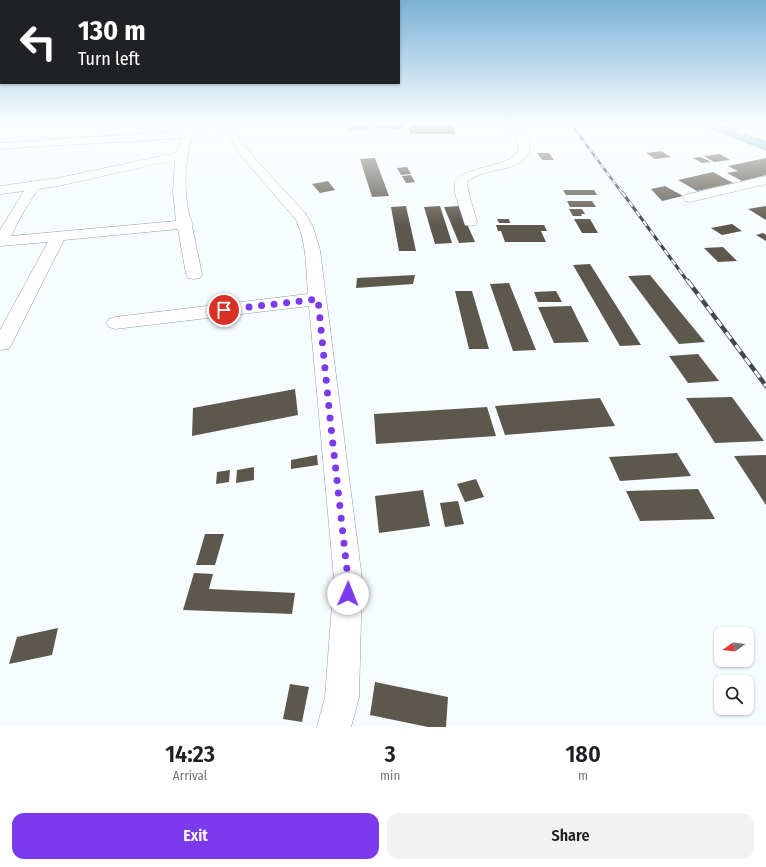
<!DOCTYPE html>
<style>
:root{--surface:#fff;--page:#f2f2f2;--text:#202124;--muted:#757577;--accent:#7c3aed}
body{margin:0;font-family:"Fira Sans Condensed",sans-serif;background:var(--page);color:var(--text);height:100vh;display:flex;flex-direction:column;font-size:15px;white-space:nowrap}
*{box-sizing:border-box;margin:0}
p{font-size:13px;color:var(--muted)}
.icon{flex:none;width:22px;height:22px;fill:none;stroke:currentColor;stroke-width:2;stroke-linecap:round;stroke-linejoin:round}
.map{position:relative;height:727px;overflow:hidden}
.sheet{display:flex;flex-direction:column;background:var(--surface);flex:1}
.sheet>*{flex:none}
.hud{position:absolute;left:0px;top:0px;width:400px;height:84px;box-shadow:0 1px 3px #0004;background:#202124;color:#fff;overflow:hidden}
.needle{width:26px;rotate:256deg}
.controls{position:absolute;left:714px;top:627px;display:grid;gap:8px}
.controls a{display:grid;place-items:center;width:40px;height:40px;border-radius:8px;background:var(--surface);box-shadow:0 1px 3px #0004;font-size:20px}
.pin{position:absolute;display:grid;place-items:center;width:34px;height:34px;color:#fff;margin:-17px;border:2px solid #fff;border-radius:50%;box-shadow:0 1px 4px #0007}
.me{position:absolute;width:44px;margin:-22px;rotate:1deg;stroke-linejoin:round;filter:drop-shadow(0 0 3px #0008)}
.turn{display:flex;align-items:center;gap:14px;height:84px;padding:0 12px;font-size:18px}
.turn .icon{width:52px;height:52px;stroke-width:2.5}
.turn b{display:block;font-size:28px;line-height:34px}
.eta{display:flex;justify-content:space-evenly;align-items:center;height:68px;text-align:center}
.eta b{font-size:24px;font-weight:600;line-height:28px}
.cta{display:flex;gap:8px;margin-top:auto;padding:8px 12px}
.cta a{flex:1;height:46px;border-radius:12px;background:var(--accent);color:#fff;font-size:16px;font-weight:600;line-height:46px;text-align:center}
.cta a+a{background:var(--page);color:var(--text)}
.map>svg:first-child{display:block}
.building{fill:#5d584e}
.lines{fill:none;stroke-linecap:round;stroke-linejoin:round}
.minor-casing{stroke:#909ea1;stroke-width:1}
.major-casing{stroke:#326f7c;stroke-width:1}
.minor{fill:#fff;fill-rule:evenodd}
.major{fill:#8ec5d0;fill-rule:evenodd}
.rail-far2-casing{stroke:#43484a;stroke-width:2.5}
.rail-far1-casing{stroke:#43484a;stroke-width:3}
.rail-casing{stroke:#43484a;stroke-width:4.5}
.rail-far2{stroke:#fff;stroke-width:1.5;stroke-dasharray:5;stroke-linecap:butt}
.rail-far1{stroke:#fff;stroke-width:2;stroke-dasharray:6;stroke-linecap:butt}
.rail{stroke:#fff;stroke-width:3;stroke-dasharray:8;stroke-linecap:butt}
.route{stroke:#7c3aed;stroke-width:7;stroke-dasharray:0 12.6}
</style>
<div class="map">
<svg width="766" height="727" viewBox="0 0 766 727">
<rect width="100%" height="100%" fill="#f6fcfe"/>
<g class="building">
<polygon points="351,124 369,124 368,130 350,130"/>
<polygon points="378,124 403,124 402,129 377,128"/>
<polygon points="410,124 453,125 455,134 410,134"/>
<polygon points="661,151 671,157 655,159 646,153"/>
<polygon points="537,153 549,153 554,160 542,160"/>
<polygon points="720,154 730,160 714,162 704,156"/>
<polygon points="701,157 711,162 702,163 693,158"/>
<polygon points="375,158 389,196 372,197 360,159"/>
<polygon points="766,158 766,175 742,181 727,173 738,171 728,166"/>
<polygon points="407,167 411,174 401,175 397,168"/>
<polygon points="713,172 733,183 697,191 678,180"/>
<polygon points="411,175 415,182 406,183 402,176"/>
<polygon points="328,181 335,190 320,193 312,184"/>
<polygon points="665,186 683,196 662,201 651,189"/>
<polygon points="563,190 594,190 597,195 566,195"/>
<polygon points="567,201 592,201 596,207 570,207"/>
<polygon points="406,206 416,251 399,251 391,207"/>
<polygon points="440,206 452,243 435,244 424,207"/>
<polygon points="459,206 475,242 459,243 444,207"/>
<polygon points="766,206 766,220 748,209"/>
<polygon points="569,209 582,209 585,214 581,214 582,216 573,216"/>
<polygon points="497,219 509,219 510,223 499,223"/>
<polygon points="574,219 590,219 598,233 582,233"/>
<polygon points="732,224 742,231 722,235 711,228"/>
<polygon points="496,225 544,225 547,231 541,231 546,242 505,242 501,231 498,231"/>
<polygon points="763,233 766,235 766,241 756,235"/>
<polygon points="723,247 737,261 718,262 704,248"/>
<polygon points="590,264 641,345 620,346 573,265"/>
<polygon points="415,275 413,284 356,288 357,278"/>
<polygon points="650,275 705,342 679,344 628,276"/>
<polygon points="509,283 536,350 513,351 490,284"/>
<polygon points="455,291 472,291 489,349 469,349"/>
<polygon points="556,291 562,302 538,302 534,292"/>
<polygon points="571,306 589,342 554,343 538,307"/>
<polygon points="698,354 719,381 688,383 669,356"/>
<polygon points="295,389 298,415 192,436 193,408"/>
<polygon points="732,397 764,441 715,443 686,398"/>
<polygon points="600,398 615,426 505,435 495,406"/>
<polygon points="487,407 496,436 376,444 374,414"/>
<polygon points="677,453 691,476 620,481 609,457"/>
<polygon points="317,455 318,465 291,469 291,460"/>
<polygon points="766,455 766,505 734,456"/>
<polygon points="254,467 254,480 236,483 237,470"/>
<polygon points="230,470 229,482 216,484 217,472"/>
<polygon points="476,479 484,497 465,502 457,484"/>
<polygon points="698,489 715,519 640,521 626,491"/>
<polygon points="423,490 430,526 379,533 375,496"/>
<polygon points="458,501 464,524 445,527 440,503"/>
<polygon points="205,534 224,534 215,565 196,565"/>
<polygon points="194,573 213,574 209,589 295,593 292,614 183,610"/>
<polygon points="58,628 52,655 9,664 17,637"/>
<polygon points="375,682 448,697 446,727 428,727 370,715"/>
<polygon points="290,684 309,687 302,722 283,719"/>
</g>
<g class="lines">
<defs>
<g id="minor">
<path d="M197 124H208C204 129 197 131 194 136 183 152 183 209 193 224L192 226 202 274 200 278 194 279 188 278 186 274 178 229 64 240 9 349 0 350V330L48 242 0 246V230L24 191 0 194V186L58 178 176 153 182 138 0 149V143L186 131ZM175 160 173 192 176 221 11 236 24 211 38 189 58 186Z"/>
<path d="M220 124H230L252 155 305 213 313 227 320 250 362 579 359 697 351 727H317L325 697 334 579 309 306 115 329 109 327 106 323 109 319 115 317 308 294C306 270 307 243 296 220L244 159Z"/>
<path d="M507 124H517L529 142V153C514 175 485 166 467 182L469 194 477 222 475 225 470 226 465 225 455 194V181C467 164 520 168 518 146 518 138 511 130 507 124Z"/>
<polygon points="766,124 766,129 733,136 728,133 733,130"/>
<polygon points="766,176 766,184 690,202 685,201 683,198 685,195"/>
</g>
<polygon id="major" points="703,124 718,124 766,142 766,150 705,126"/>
</defs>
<use href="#minor" class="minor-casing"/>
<use href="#major" class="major-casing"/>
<use href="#minor" class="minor"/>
<use href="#major" class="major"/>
<defs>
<polyline id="rail-far2" points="571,124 622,193"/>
<polyline id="rail-far1" points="622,192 688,282"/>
<polyline id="rail" points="688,281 766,386"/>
</defs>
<use href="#rail-far2" class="rail-far2-casing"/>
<use href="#rail-far1" class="rail-far1-casing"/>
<use href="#rail" class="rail-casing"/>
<use href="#rail-far2" class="rail-far2"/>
<use href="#rail-far1" class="rail-far1"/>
<use href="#rail" class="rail"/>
</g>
<linearGradient id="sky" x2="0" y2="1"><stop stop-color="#7ab1d5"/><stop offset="0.55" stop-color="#fbfeff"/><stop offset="1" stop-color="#fbfeff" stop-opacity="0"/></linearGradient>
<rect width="766" height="225" fill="url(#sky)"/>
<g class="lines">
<polyline class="route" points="224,310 318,299 330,418 348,579 348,594"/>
</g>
</svg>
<div class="controls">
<a><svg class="needle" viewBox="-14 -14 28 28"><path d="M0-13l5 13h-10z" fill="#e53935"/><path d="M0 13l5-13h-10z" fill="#757577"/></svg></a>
<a><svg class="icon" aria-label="search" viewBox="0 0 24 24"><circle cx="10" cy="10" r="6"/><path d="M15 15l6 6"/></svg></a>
</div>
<div class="pin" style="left:224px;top:310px;background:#d93025"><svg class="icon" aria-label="arrive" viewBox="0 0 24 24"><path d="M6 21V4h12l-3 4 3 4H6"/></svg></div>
<svg class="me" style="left:348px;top:594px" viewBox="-20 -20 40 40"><circle r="19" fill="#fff"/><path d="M0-13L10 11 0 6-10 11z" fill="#7c3aed"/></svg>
<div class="hud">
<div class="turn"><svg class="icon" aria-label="left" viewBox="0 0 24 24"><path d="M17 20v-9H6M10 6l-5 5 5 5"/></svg><div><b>130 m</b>Turn left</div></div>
</div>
</div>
<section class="sheet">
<div class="eta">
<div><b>14:23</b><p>Arrival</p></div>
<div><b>3</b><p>min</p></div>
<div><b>180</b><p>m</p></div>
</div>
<div class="cta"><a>Exit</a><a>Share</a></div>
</section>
